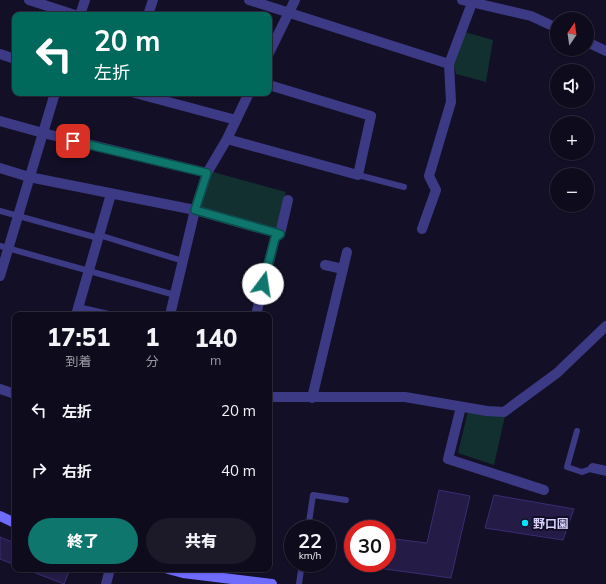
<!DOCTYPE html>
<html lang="ja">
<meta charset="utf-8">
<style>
:root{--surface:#0e0b1c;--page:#1c1929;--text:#f1f3f6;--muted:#9b9ba3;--line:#2e2b3b;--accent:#0f766e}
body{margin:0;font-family:Mulish,"Noto Sans JP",sans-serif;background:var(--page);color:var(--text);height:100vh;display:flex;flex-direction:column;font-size:15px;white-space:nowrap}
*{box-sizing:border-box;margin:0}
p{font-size:13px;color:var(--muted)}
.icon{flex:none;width:22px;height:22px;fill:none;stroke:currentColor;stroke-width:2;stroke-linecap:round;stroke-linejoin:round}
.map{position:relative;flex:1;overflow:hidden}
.sheet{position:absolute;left:12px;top:312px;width:260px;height:260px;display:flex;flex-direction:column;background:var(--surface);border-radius:8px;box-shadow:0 1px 3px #0004,0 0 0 1px var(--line)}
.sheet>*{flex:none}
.guide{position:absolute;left:12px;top:12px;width:260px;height:84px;border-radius:8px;box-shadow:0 1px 3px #0004,0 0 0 1px var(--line);background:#00695c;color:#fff;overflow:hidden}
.needle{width:26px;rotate:13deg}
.tools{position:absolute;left:550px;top:12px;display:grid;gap:8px}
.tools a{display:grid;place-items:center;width:44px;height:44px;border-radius:50%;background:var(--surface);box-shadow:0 1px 3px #0004,0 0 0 1px var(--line);font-size:20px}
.speed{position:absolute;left:284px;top:520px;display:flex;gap:8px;font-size:20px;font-weight:700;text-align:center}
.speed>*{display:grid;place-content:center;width:52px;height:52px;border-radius:50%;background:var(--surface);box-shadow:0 1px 3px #0004,0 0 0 1px var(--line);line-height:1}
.speed small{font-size:10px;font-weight:400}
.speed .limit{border:6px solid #d22;background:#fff;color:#111}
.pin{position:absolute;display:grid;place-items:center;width:34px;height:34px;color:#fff;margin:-17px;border-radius:8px;box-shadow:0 2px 6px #0006}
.me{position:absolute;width:44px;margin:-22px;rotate:14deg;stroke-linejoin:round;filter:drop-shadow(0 0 3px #0008)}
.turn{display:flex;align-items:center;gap:14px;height:84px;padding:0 16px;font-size:18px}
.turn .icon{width:52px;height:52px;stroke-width:2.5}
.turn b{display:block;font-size:28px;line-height:34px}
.eta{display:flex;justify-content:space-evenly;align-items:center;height:68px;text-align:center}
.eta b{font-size:24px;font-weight:800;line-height:28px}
.action{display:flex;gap:8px;margin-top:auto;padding:8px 16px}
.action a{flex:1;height:46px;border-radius:24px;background:var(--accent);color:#fff;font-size:16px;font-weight:800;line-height:46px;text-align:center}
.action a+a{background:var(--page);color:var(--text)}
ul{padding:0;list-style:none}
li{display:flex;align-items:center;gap:12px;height:60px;padding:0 16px}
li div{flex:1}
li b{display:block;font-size:15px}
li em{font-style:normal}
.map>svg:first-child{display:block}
.green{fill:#12302f}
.building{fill:#241b47;stroke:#3b2d73}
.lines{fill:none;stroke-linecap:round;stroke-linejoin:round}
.lane{stroke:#3d3a85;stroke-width:6}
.street{stroke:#3d3a85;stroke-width:10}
.secondary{stroke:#6f6bff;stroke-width:10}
.route-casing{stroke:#0a4d48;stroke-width:10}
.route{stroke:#0f766e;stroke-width:7}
.poi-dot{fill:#00e5ff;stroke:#130f26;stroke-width:1.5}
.labels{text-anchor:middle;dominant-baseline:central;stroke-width:4;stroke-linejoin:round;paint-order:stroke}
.poi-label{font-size:12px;font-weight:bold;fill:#d9d4ff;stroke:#130f26;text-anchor:start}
</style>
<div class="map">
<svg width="606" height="584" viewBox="0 0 606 584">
<rect width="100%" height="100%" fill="#130f26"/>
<g class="green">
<polygon points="465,32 493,40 486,82 456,74 454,65"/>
<polygon points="213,172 286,192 277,231 197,207"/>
<polygon points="468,411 505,416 494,465 458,453"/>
</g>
<g class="building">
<polygon points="439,490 470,496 451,578 370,567 371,563 387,563 387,538 427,543"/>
<polygon points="494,495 574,509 563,540 485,528"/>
<polygon points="0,537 15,543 15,565 0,559"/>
<polygon points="25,569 70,569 64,584"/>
</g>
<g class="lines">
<g class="lane">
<polyline points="358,175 404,187"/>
<polyline points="0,211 98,238"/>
<polyline points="99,235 183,261"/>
<polyline points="0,246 175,295"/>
<polyline points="78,307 113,315"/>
<polyline points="577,431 567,467 582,472 593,468"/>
<polyline points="308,529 313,495 346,500"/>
<polyline points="299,584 302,563"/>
</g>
<g class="street">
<polyline points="29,0 75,15"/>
<polyline points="249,0 449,64"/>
<polyline points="462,0 531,16 557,28"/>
<polyline points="80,15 85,0"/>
<polyline points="148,15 153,0"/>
<polyline points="587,42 606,51"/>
<polyline points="269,53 295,0"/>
<polyline points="0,54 15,59"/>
<polyline points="135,93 236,120"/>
<polyline points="0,121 43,133 207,173"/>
<polyline points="227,139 358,175 371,116 269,85"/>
<polyline points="0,168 29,177 195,210 280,234"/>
<polyline points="422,229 436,190 429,176 451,102 449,64 472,3"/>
<polyline points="325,265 343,269"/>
<polyline points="0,276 55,93"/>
<polyline points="76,315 111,194"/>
<polyline points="170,315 195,210 207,173 227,139 249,93"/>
<polyline points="256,315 275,238 280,234 288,200"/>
<polyline points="0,389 15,394"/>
<polyline points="269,397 405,397 487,411 504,412 557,373 606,326"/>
<polyline points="312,398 347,252"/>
<polyline points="461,407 448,459 544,490"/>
<polyline points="593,468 606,471"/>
<polyline points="106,584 110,569"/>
</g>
<g class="secondary">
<polyline points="0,516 15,523"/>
<polyline points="168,569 183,573 272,584"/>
</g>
</g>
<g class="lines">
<defs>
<polyline id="route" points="73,141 207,173 195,210 280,234 275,238 263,284"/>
</defs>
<use href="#route" class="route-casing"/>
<use href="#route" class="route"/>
</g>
<circle class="poi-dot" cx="525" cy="523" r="4"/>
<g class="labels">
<g class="poi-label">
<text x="533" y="523">野口園</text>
</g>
</g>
</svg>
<div class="tools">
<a><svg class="needle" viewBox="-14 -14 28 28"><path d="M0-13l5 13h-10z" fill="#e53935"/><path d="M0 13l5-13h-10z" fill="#9b9ba3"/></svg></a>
<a><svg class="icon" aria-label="sound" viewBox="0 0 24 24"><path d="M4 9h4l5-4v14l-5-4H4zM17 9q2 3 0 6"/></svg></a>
<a>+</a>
<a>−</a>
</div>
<div class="speed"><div>22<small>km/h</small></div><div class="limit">30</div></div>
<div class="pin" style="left:73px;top:141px;background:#d93025"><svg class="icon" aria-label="arrive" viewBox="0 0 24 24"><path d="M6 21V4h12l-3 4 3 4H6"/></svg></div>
<svg class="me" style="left:263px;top:284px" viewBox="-20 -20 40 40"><circle r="19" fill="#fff"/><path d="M0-13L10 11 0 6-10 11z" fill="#0f766e"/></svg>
<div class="guide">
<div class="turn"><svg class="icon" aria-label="left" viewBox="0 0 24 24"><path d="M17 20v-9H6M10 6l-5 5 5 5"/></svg><div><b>20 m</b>左折</div></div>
</div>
<section class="sheet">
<div class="eta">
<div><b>17:51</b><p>到着</p></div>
<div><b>1</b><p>分</p></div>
<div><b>140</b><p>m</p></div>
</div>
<ul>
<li><svg class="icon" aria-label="left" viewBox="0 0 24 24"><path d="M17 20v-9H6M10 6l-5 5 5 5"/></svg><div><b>左折</b></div><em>20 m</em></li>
<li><svg class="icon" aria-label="right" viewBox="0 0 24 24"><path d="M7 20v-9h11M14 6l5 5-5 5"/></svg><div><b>右折</b></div><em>40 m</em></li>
</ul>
<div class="action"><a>終了</a><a>共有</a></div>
</section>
</div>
